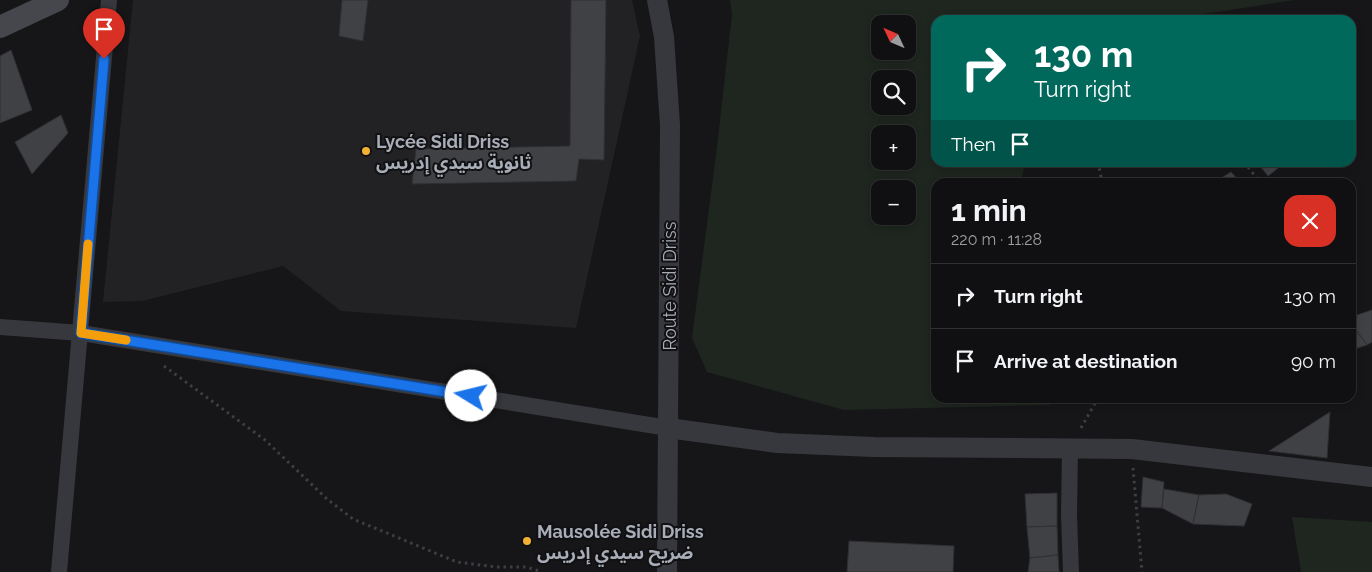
<!DOCTYPE html>
<meta charset="utf-8">
<style>
:root{--surface:#101012;--page:#1e1e20;--text:#f1f3f6;--muted:#9c9d9f;--line:#303032}
body{margin:0;font-family:Raleway,"Noto Sans Arabic",sans-serif;background:var(--page);color:var(--text);height:100vh;display:flex;flex-direction:column;font-size:19px;white-space:nowrap}
*{box-sizing:border-box;margin:0}
p{font-size:16px;color:var(--muted)}
.icon{flex:none;width:28px;height:28px;fill:none;stroke:currentColor;stroke-width:2;stroke-linecap:round;stroke-linejoin:round}
.map{position:relative;flex:1;overflow:hidden}
.side{position:absolute;left:931px;top:178px;width:425px;height:225px;display:flex;flex-direction:column;background:var(--surface);border-radius:15px;box-shadow:0 2px 8px #0003,0 0 0 1px var(--line)}
.side>*{flex:none}
.hud{position:absolute;left:931px;top:15px;width:425px;height:152px;border-radius:15px;box-shadow:0 2px 8px #0003,0 0 0 1px var(--line);background:#00695c;color:#fff;overflow:hidden}
.needle{width:32px;rotate:314deg}
.tools{position:absolute;left:871px;top:15px;display:grid;gap:10px}
.tools a{display:grid;place-items:center;width:45px;height:45px;border-radius:10px;background:var(--surface);box-shadow:0 2px 8px #0003,0 0 0 1px var(--line);font-size:25px}
.pin{position:absolute;display:grid;place-items:center;width:42px;height:42px;color:#fff;margin:-51px -21px;border-radius:50% 50% 50% 0;rotate:-45deg;box-shadow:0 0 5px #0007}
.pin .icon{rotate:45deg}
.me{position:absolute;width:55px;margin:-28px;rotate:279deg;stroke-linejoin:round;filter:drop-shadow(0 0 4px #0008)}
.turn{display:flex;align-items:center;gap:18px;height:105px;padding:0 20px;font-size:22px}
.turn .icon{width:65px;height:65px;stroke-width:2.5}
.turn b{display:block;font-size:35px;line-height:42px}
.then{display:flex;align-items:center;height:48px;padding:0 20px;background:#0003;gap:10px;font-size:19px}
.round{display:grid;place-items:center;flex:none;width:52px;height:52px;border-radius:15px;background:var(--page)}
.head{display:flex;align-items:center;justify-content:space-between;height:85px;padding:0 20px}
h1{font-size:30px;font-weight:700;line-height:38px}
ul{padding:0;list-style:none}
li{display:flex;align-items:center;gap:15px;height:65px;padding:0 20px;border-top:1px solid var(--line)}
li div{flex:1}
li b{display:block;font-size:19px}
li em{font-style:normal}
.map>svg:first-child{display:block}
.built{fill:#222225}
.green{fill:#1e261f;fill-rule:evenodd}
.building{fill:#404145;stroke:#303034}
.lines{fill:none;stroke-linecap:round;stroke-linejoin:round}
.path{stroke:#3d3f44;stroke-width:3;stroke-dasharray:2.5 4;stroke-linecap:butt}
.minor{stroke:#37383d;stroke-width:16}
.tertiary{stroke:#37383d;stroke-width:20}
.secondary{stroke:#45474d;stroke-width:22}
.route-casing{stroke:#114b97;stroke-width:12}
.route{stroke:#1a73e8;stroke-width:9}
.slow{stroke:#f59e0b;stroke-width:9}
.poi-dot{fill:#f2b134;stroke:#111113;stroke-width:2}
.labels{text-anchor:middle;dominant-baseline:central;stroke-width:4;stroke-linejoin:round;paint-order:stroke}
.poi-label{font-size:18px;font-weight:bold;fill:#a8adb8;stroke:#111113;text-anchor:start}
.street-label{font-size:18px;fill:#a8adb8;stroke:#111113}
</style>
<div class="map">
<svg width="1372" height="572" viewBox="0 0 1372 572">
<rect width="100%" height="100%" fill="#161618"/>
<polygon class="built" points="133,0 632,0 640,36 576,328 341,311 283,266 142,301 103,302"/>
<g class="green">
<path d="M730 0H1295L1165 20H936V162L1025 163 1021 182H936V398H1049L1050 405 844 410 707 372 692 338 717 147 732 14ZM880 24H908V51H880ZM880 79H908V106H880ZM880 134H908V161H880ZM880 189H908V216H880Z"/>
<polygon points="1292,517 1372,522 1372,572 1301,572"/>
</g>
<g class="building">
<polygon points="342,0 368,0 363,41 339,36"/>
<polygon points="571,0 606,0 604,160 579,159 576,181 412,184 416,149 570,146"/>
<polygon points="11,50 32,110 0,123 0,56"/>
<polygon points="61,115 68,133 32,174 15,142"/>
<polygon points="1257,162 1286,162 1268,176"/>
<polygon points="1231,172 1240,182 1215,182"/>
<polygon points="1372,310 1372,342 1367,345 1351,323 1351,317"/>
<polygon points="1351,323 1367,345 1351,350"/>
<polygon points="1330,412 1327,458 1269,451"/>
<polygon points="1143,477 1164,482 1162,508 1141,507"/>
<polygon points="1164,489 1199,495 1193,524 1162,508"/>
<polygon points="1057,493 1057,526 1027,527 1025,494"/>
<polygon points="1226,494 1252,504 1244,526 1193,524 1199,495"/>
<polygon points="1057,526 1058,555 1030,558 1027,527"/>
<polygon points="849,541 954,546 953,572 847,572"/>
<polygon points="1058,555 1059,572 1028,572 1030,558"/>
</g>
<g class="lines">
<g class="path">
<polyline points="1098,162 1102,182"/>
<polyline points="1244,162 1260,182"/>
<polyline points="164,366 265,440 327,499 353,519 457,562 496,567 526,567 542,572"/>
<polyline points="1081,428 1098,398"/>
<polyline points="1133,468 1142,572"/>
</g>
<g class="minor">
<polyline points="0,327 81,333 137,342 668,428"/>
<polyline points="1070,449 1069,515 1071,572"/>
<polyline points="59,572 109,0"/>
</g>
<g class="tertiary">
<polyline points="657,0 664,37 670,125 667,572"/>
<polyline points="668,428 777,443 874,447 1132,449 1372,477"/>
</g>
<polyline class="secondary" points="0,27 58,0"/>
</g>
<g class="lines">
<defs>
<polyline id="route" points="104,59 81,333 471,396"/>
</defs>
<use href="#route" class="route-casing"/>
<use href="#route" class="route"/>
<polyline class="slow" points="88,244 81,333 126,340"/>
</g>
<g class="poi-dot">
<circle cx="366" cy="151" r="5"/>
<circle cx="527" cy="541" r="5"/>
</g>
<g class="labels">
<g class="poi-label">
<text x="376" y="141">Lycée Sidi Driss<tspan x="376" dy="21">ثانوية سيدي إدريس</tspan></text>
<text x="537" y="531">Mausolée Sidi Driss<tspan x="537" dy="21">ضريح سيدي إدريس</tspan></text>
</g>
<g class="street-label">
<text transform="translate(669 286) rotate(-90)">Route Sidi Driss</text>
</g>
</g>
</svg>
<div class="tools">
<a><svg class="needle" viewBox="-14 -14 28 28"><path d="M0-13l5 13h-10z" fill="#e53935"/><path d="M0 13l5-13h-10z" fill="#9c9d9f"/></svg></a>
<a><svg class="icon" aria-label="search" viewBox="0 0 24 24"><circle cx="10" cy="10" r="6"/><path d="M15 15l6 6"/></svg></a>
<a>+</a>
<a>−</a>
</div>
<div class="pin" style="left:104px;top:59px;background:#d93025"><svg class="icon" aria-label="arrive" viewBox="0 0 24 24"><path d="M6 21V4h12l-3 4 3 4H6"/></svg></div>
<svg class="me" style="left:471px;top:396px" viewBox="-20 -20 40 40"><circle r="19" fill="#fff"/><path d="M0-13L10 11 0 6-10 11z" fill="#1a73e8"/></svg>
<div class="hud">
<div class="turn"><svg class="icon" aria-label="right" viewBox="0 0 24 24"><path d="M7 20v-9h11M14 6l5 5-5 5"/></svg><div><b>130 m</b>Turn right</div></div>
<div class="then">Then<svg class="icon" aria-label="arrive" viewBox="0 0 24 24"><path d="M6 21V4h12l-3 4 3 4H6"/></svg></div>
</div>
<section class="side">
<div class="head"><div><h1>1 min</h1><p>220 m · 11:28</p></div><a class="round" style="background:#d93025;color:#fff"><svg class="icon" aria-label="close" viewBox="0 0 24 24"><path d="M6 6l12 12M18 6L6 18"/></svg></a></div>
<ul>
<li><svg class="icon" aria-label="right" viewBox="0 0 24 24"><path d="M7 20v-9h11M14 6l5 5-5 5"/></svg><div><b>Turn right</b></div><em>130 m</em></li>
<li><svg class="icon" aria-label="arrive" viewBox="0 0 24 24"><path d="M6 21V4h12l-3 4 3 4H6"/></svg><div><b>Arrive at destination</b></div><em>90 m</em></li>
</ul>
</section>
</div>
